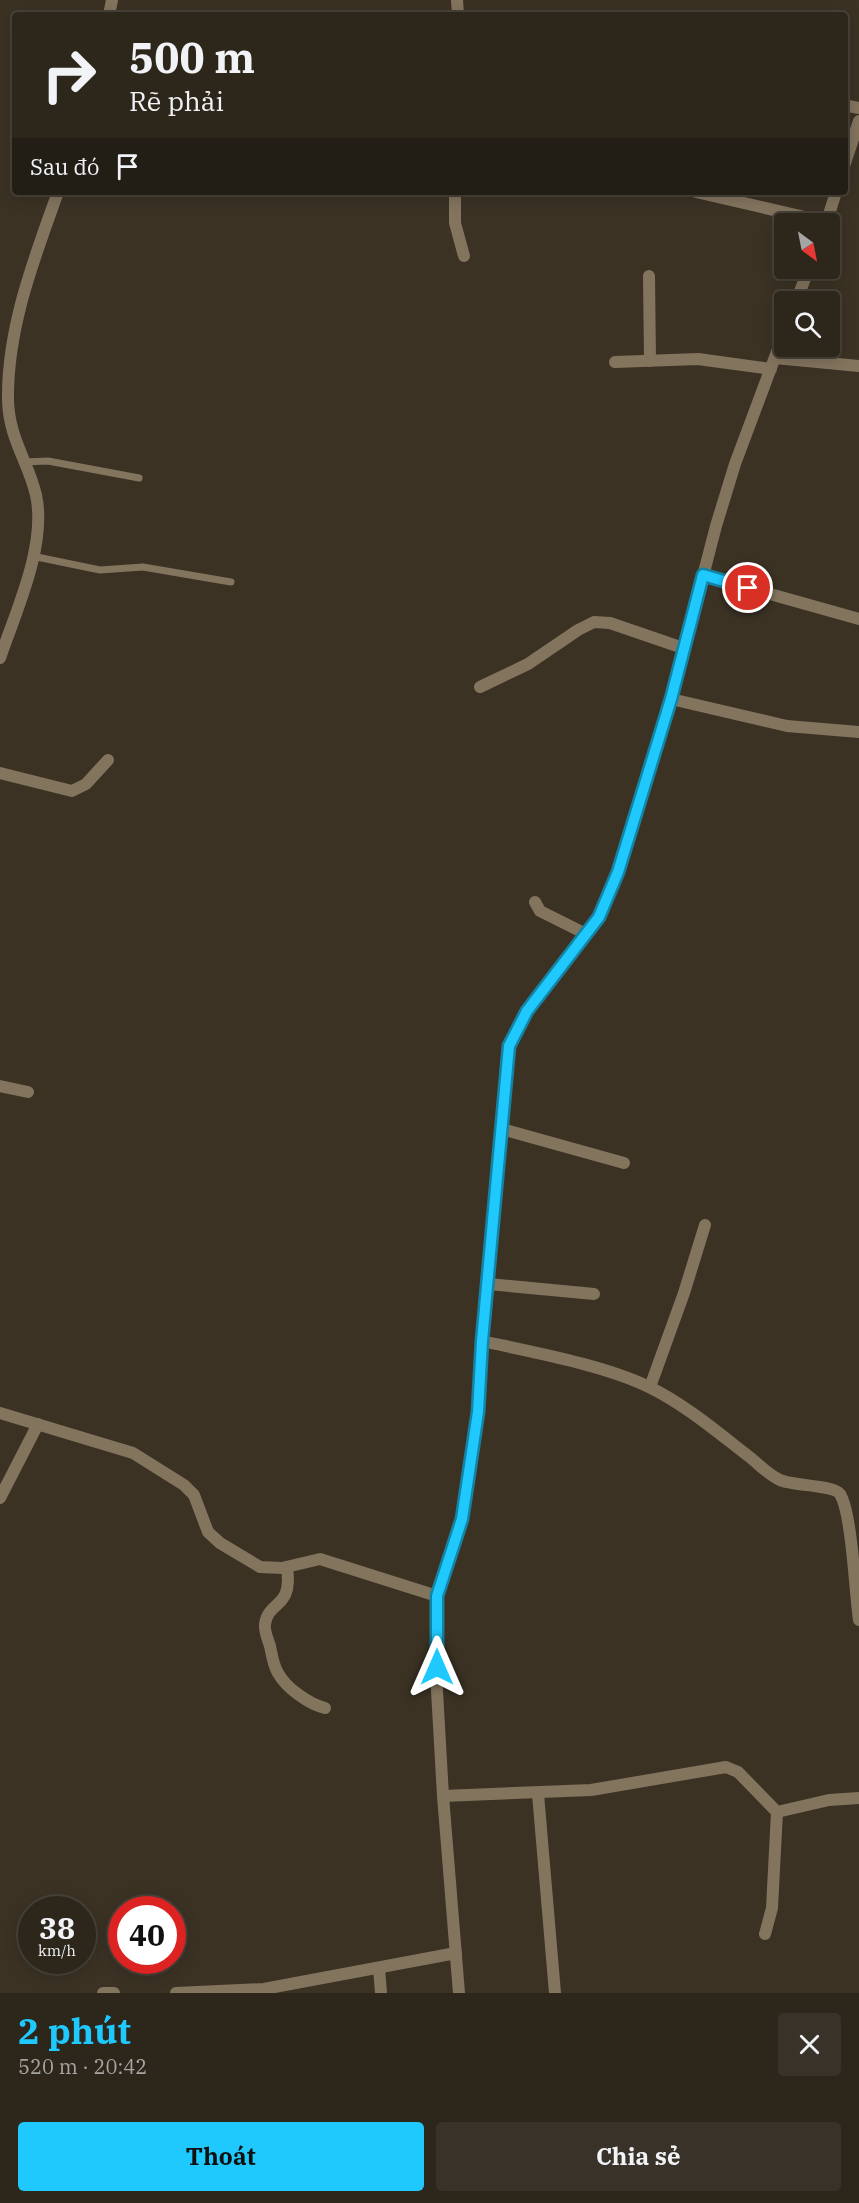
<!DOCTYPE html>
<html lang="vi">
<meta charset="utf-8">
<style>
:root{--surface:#2c261b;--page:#383228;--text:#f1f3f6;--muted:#a6a5a3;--line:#48433a;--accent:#1fc9fd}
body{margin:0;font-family:"IBM Plex Serif",serif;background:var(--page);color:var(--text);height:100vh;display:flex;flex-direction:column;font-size:22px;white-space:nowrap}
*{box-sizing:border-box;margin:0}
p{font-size:20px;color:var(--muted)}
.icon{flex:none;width:33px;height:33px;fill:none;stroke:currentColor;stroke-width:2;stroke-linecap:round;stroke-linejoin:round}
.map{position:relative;height:1993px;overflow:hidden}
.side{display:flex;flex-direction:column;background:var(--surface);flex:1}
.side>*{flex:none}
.hud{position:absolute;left:12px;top:12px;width:836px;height:183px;border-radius:6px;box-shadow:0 3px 15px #0003,0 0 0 2px var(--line);background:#2c261b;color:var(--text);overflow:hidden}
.needle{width:39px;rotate:148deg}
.fabs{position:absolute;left:774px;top:213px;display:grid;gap:12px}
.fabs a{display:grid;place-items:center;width:66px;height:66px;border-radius:6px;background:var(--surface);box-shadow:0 3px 15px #0003,0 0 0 2px var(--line);font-size:30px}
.speed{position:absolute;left:18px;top:1896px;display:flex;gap:12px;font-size:30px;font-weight:700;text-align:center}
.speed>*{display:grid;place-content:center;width:78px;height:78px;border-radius:50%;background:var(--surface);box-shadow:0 3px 15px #0003,0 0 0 2px var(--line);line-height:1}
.speed small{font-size:15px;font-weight:400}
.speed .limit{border:9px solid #d22;background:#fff;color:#111}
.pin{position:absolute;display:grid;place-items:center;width:51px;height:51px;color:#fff;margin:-26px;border:3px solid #fff;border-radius:50%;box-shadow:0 2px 6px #0007}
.me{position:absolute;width:66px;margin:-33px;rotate:0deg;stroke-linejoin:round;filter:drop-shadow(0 0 4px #0008)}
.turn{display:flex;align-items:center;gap:21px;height:126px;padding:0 18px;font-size:27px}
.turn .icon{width:78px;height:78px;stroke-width:2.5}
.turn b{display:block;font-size:42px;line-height:51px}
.then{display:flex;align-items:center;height:57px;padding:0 18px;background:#0003;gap:12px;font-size:22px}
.round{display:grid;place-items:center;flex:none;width:63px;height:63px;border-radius:6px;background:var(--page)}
.head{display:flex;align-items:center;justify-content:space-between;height:102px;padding:0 18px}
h1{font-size:36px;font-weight:800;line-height:45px;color:var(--accent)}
.primary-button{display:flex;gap:12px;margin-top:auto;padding:12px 18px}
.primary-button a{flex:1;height:69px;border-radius:6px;background:var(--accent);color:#111;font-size:24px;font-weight:800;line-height:69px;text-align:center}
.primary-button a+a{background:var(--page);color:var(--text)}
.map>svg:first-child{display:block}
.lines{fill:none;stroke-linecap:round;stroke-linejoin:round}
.service{stroke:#83745e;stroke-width:7}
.minor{stroke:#83745e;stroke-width:12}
.tertiary{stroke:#83745e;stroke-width:12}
.route-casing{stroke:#1483a4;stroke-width:15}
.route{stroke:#1fc9fd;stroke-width:10}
</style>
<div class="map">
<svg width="859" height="1993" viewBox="0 0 859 1993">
<rect width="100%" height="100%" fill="#3b3224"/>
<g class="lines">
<g class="service">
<polyline points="23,462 48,461 139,478"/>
<polyline points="32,556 100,570 143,567 231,582"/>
</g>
<g class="minor">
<polyline points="457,0 458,15"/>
<polyline points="844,105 859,108"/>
<polyline points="455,192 455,223 464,256"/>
<polyline points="696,192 826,222"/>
<polyline points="649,276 650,361"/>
<polyline points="775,358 859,366"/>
<polyline points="615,362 698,359 771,369"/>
<polyline points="703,575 859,619"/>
<polyline points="480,687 528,664 578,630 594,622 610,623 683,648"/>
<polyline points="671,699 787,726 859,732"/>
<polyline points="0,773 72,791 86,784 108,760"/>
<polyline points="535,902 540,911 586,934"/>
<polyline points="0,1086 28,1092"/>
<polyline points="502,1129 624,1163"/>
<polyline points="488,1284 594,1294"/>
<path d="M482 1341C532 1352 604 1365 649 1387 684 1404 716 1431 747 1455 758 1463 767 1474 780 1480 793 1486 834 1485 840 1494 852 1513 855 1594 859 1620"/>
<polyline points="650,1387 684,1293 705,1225"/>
<polyline points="0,1498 38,1424"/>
<path d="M287 1567C293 1610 269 1599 265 1624 264 1631 268 1640 270 1646 272 1655 273 1665 278 1673 286 1688 309 1704 325 1708"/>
<polyline points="538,1794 555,1993"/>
<polyline points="443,1796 591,1790 726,1767 738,1772 777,1812 829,1800 859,1798"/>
<polyline points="765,1934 772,1908 777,1812"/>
<polyline points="379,1968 381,1993"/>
<polyline points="103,1993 114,1993"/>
<polyline points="176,1993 264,1989 456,1953"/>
</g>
<g class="tertiary">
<polyline points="109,15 112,0"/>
<polyline points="844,166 859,121"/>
<polyline points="826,224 836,192"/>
<polyline points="796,302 809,268"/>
<path d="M0 658C16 611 47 545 36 495 28 461 9 439 8 400 7 328 34 259 58 192"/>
<polyline points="0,1413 133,1453 184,1485 194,1495 208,1532 220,1543 260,1567 282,1568 320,1559 437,1596"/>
<polyline points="459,1993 443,1796 437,1691 437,1596 462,1519 478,1411 482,1341 509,1046 527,1011 599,917 618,872 671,699 716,526 735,464 784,333"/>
</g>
</g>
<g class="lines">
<defs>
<polyline id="route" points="437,1667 437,1596 462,1519 478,1412 482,1341 509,1046 527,1011 599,917 618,872 671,699 703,575 748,588"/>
</defs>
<use href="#route" class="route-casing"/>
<use href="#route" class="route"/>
</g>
</svg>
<div class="fabs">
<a><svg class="needle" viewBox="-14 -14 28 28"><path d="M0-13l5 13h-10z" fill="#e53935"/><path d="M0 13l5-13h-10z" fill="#a6a5a3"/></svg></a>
<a><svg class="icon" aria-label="search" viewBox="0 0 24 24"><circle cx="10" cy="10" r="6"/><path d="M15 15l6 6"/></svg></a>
</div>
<div class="speed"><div>38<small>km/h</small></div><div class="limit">40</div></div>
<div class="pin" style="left:748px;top:588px;background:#d93025"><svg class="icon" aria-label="arrive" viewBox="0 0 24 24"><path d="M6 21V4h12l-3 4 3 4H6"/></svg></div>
<svg class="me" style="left:437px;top:1667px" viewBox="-20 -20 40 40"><path d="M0-17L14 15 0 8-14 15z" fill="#1fc9fd" stroke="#fff" stroke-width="4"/></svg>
<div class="hud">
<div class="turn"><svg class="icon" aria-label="right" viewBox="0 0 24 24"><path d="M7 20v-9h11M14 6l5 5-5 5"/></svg><div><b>500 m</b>Rẽ phải</div></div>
<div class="then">Sau đó<svg class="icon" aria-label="arrive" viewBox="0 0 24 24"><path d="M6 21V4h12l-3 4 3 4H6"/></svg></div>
</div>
</div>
<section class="side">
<div class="head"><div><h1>2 phút</h1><p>520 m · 20:42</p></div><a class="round"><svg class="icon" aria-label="close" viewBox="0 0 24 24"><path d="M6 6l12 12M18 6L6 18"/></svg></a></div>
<div class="primary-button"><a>Thoát</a><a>Chia sẻ</a></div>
</section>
